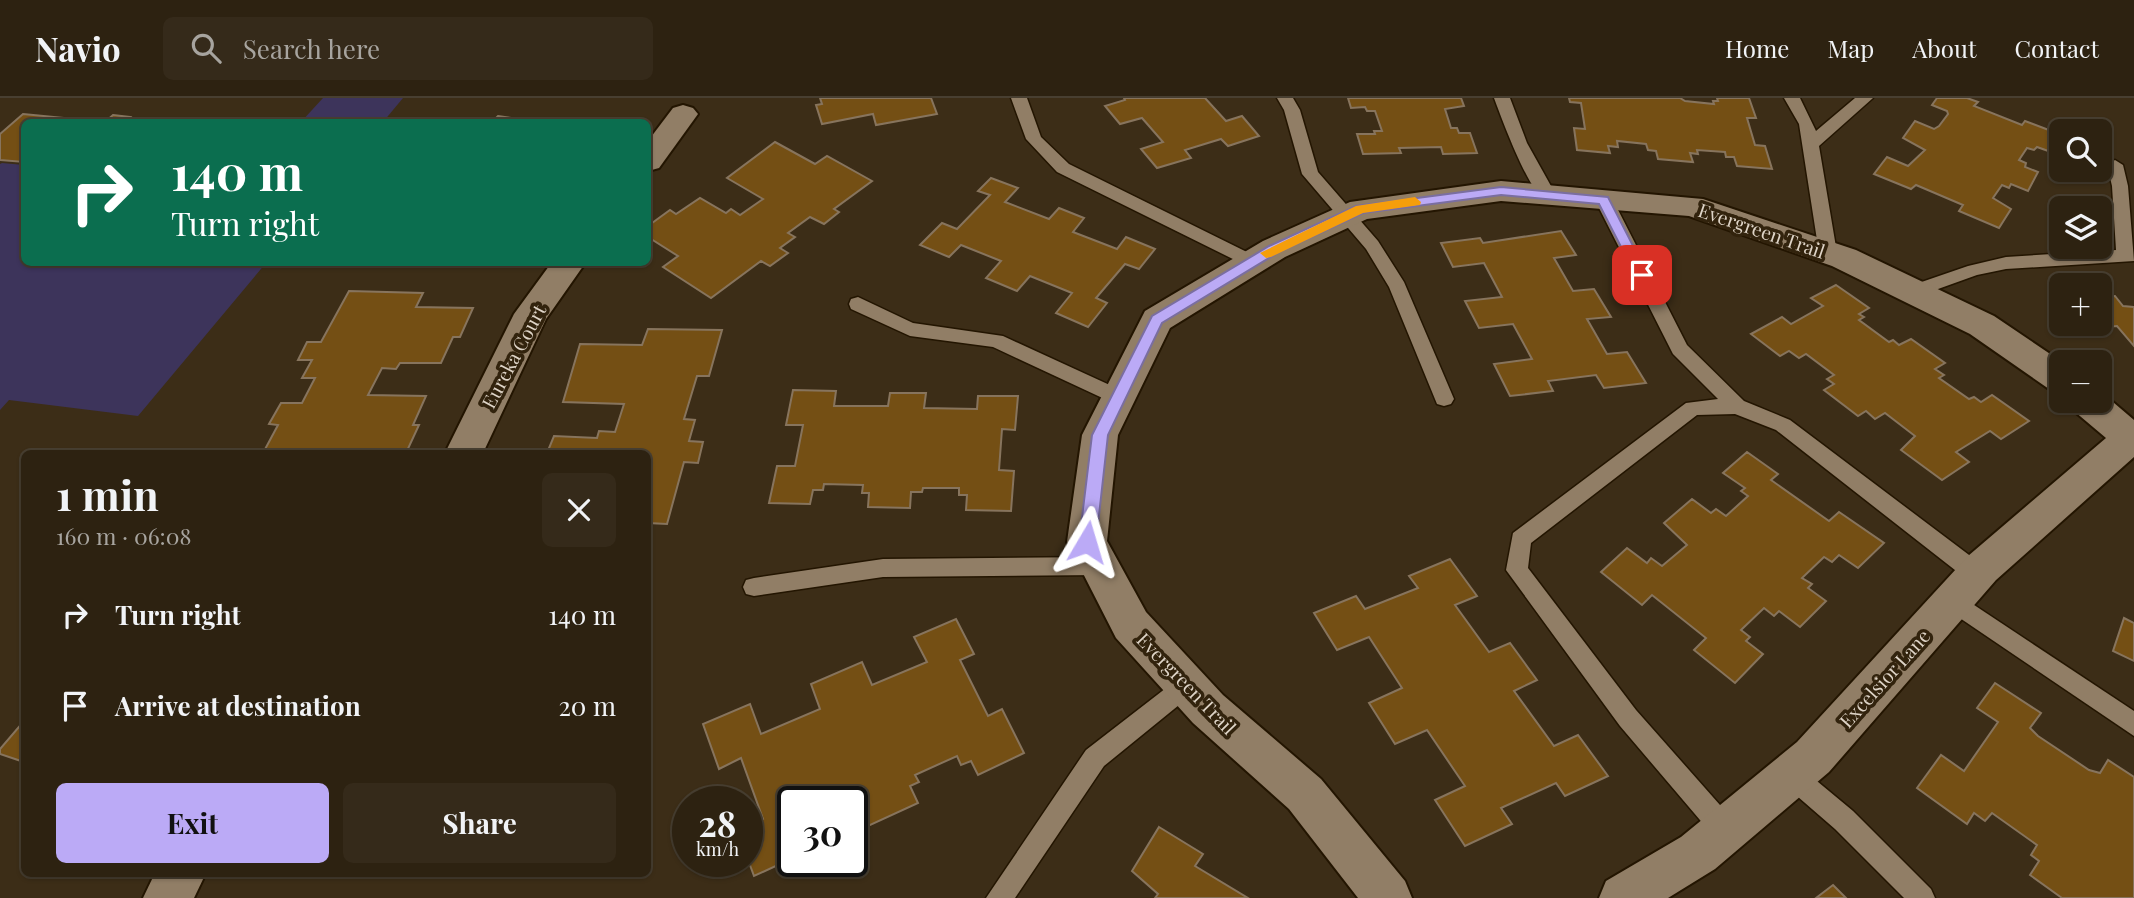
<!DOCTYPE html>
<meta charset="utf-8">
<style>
:root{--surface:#2d2211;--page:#352a1a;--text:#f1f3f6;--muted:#a7a49f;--line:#483f31;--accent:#bbaaf6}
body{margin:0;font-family:"Playfair Display",serif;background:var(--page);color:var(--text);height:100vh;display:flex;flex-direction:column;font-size:26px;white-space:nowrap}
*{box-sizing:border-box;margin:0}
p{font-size:23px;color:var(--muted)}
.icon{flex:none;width:38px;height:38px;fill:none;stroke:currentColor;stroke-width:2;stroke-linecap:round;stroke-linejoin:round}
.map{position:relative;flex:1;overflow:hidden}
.details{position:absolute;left:21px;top:352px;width:630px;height:427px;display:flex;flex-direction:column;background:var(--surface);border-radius:10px;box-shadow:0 2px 5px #0004,0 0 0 2px var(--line)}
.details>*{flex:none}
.top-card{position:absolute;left:21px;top:21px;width:630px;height:147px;border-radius:10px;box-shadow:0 2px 5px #0004,0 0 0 2px var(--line);background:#0b6e4f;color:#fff;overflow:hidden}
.fabs{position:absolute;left:2049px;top:21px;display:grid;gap:14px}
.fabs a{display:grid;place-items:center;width:63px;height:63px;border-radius:10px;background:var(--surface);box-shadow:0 2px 5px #0004,0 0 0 2px var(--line);font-size:35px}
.speed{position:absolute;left:672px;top:688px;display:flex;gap:14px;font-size:35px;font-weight:700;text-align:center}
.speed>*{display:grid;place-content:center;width:91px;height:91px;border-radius:50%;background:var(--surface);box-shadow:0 2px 5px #0004,0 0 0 2px var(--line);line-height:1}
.speed small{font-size:18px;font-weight:400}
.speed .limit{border:4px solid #111;border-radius:10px;background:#fff;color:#111}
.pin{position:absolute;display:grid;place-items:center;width:60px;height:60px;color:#fff;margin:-30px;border-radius:14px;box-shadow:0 4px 10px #0006}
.me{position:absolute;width:77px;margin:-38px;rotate:7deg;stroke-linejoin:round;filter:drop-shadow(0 0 5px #0008)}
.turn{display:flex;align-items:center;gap:24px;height:147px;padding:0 35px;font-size:32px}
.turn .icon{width:91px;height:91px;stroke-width:2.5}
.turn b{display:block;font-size:49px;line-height:60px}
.round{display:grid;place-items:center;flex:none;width:74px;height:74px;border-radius:10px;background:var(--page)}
.summary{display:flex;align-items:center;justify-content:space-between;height:119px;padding:0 35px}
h1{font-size:42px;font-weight:700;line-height:52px}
.button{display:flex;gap:14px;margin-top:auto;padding:14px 35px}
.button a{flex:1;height:80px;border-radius:10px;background:var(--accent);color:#111;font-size:28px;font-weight:700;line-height:80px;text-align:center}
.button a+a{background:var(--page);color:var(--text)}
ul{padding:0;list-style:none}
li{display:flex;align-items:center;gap:21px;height:91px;padding:0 35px}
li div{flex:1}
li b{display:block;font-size:26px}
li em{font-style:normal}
header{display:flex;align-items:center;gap:42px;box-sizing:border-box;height:98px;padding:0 35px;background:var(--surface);border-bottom:2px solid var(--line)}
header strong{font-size:33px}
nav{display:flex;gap:38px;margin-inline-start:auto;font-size:24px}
.search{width:490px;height:63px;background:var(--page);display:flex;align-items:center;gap:18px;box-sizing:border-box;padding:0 24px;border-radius:10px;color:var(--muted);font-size:26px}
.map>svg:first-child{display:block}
.green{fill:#3d345b}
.building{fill:#744f14;stroke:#87745d;stroke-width:2}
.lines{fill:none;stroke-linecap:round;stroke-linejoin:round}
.lane-casing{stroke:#231501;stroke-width:3}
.street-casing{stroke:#231501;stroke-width:4}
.lane{fill:#917e66;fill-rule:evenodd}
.street{fill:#917e66;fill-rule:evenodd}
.route{fill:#bbaaf6;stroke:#7a6ea0;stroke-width:2}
.slow{fill:#f59e0b}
.labels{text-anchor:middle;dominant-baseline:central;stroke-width:7;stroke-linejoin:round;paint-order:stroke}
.street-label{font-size:19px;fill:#ded4c7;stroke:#32230d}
</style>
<header>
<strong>Navio</strong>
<div class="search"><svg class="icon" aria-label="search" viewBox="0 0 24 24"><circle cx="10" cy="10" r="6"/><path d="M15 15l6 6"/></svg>Search here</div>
<nav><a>Home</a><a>Map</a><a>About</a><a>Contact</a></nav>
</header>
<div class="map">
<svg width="2134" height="800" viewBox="0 0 2134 800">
<rect width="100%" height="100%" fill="#3c2d17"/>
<g class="green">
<polygon points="323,0 403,0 383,24 301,24"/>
<polygon points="2,65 24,67 24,164 266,165 138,318 9,302 0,312 0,66"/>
</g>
<g class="building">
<polygon points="820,0 931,0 937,16 876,27 873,16 822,26 816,7 822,6"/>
<polygon points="1124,0 1205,0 1226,23 1242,18 1259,38 1228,48 1221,41 1185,52 1191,60 1157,70 1141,51 1163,44 1142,20 1120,26 1105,8 1125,2"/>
<polygon points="1348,0 1461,0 1464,8 1445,11 1451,30 1457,30 1459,35 1470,35 1477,55 1443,56 1441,49 1399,50 1401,55 1363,56 1357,36 1375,36 1374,33 1382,33 1375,13 1367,13 1365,9 1351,10"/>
<polygon points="1569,0 1680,0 1685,3 1714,6 1713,3 1718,3 1717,0 1749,0 1756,20 1747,20 1755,47 1765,48 1772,71 1737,68 1734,59 1726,59 1725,54 1697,52 1698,56 1690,55 1693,64 1658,61 1656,53 1648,52 1646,46 1617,43 1618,49 1608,48 1610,55 1577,52 1574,30 1585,31 1581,5 1570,4"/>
<polygon points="1937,0 1967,0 1978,4 1974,8 2022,27 2025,23 2062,37 2051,54 2037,49 2034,52 2027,50 2019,62 2026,65 2025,69 2038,74 2028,93 2011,86 2009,90 2002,87 1993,100 2011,111 1999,130 1959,113 1963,107 1916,87 1911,91 1874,76 1887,59 1908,68 1925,52 1903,40 1915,23 1934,31 1939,28 1948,16 1947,13 1932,7"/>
<polygon points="23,16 105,24 24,24 24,64 0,62 0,36"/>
<polygon points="113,17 130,19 124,24 105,24"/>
<polygon points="498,18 537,24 492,24"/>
<polygon points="775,44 815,66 827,58 872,83 834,111 839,114 824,126 810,119 788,135 795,139 780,150 788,155 770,168 761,163 711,200 663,169 678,158 648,139 648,128 670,112 676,116 700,100 726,115 731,111 740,117 763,101 727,80"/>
<polygon points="991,80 1018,90 1005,104 1049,121 1059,110 1084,120 1073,134 1117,151 1126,139 1155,151 1139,171 1125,166 1096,200 1107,205 1088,229 1056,215 1072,195 1030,178 1017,193 986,180 1001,163 961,147 949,159 920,147 942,125 957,131 990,97 978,93"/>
<polygon points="1561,133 1576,157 1554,160 1573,193 1594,191 1611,219 1587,221 1607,256 1627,254 1646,285 1604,290 1596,277 1548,283 1553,293 1510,298 1494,266 1532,261 1513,226 1479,230 1465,203 1502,199 1484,165 1453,169 1441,145 1480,140 1483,145"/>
<polygon points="1836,187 1869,210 1859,216 1864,219 1859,222 1889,244 1893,242 1899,247 1911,241 1945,265 1935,271 1944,277 1939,280 1969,301 1974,299 1981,304 1992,297 2029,323 2001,341 1990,333 1956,354 1969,364 1942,382 1901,352 1915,338 1885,315 1875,321 1866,313 1858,318 1824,292 1834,286 1827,281 1834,277 1806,256 1799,260 1789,253 1780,258 1751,236 1782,219 1791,226 1823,208 1811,200"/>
<polygon points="349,193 423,195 416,209 473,210 460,239 453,239 441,265 400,265 396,271 382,270 368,297 426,298 413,327 419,327 406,355 263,355 278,327 269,326 281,305 302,305 315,280 302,280 312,262 298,262 307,244 321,244"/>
<polygon points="2115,198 2123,208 2134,209 2134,248 2117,228 2105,229 2100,223 2100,199"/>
<polygon points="648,231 722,232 709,278 697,278 684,321 695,322 689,343 703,344 698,365 684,364 667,426 648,425 648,355 547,355 554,338 597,340 599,333 615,334 624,306 563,304 580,246 642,247"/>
<polygon points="793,292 836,293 834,308 888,308 890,295 926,295 924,310 977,311 978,298 1018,298 1015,332 1002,331 999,372 1014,373 1011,413 966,412 967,397 959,397 959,390 923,390 922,394 911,394 910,410 868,409 869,395 862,395 863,387 824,386 823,392 813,392 810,406 769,405 777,368 795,368 803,327 786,327"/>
<polygon points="1747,354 1778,376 1771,382 1829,423 1839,414 1884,445 1858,470 1839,457 1832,464 1824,459 1802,480 1812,486 1808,490 1826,503 1800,529 1779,513 1774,518 1764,510 1741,532 1750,539 1746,543 1763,556 1735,585 1694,552 1706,540 1652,497 1642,507 1601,474 1627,450 1647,465 1651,460 1662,468 1687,447 1664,425 1692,401 1711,415 1716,411 1726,418 1748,398 1741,393 1745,390 1723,375"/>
<polygon points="1450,461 1477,498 1455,507 1489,554 1510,545 1537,582 1514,593 1554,648 1578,637 1608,678 1565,698 1556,685 1501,710 1512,726 1465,748 1435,702 1465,688 1427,632 1395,646 1369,605 1402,590 1369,539 1337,552 1314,515 1356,498 1365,511 1418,490 1409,478"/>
<polygon points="2124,520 2134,525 2134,563 2113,553"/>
<polygon points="956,521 974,556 960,562 988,618 1002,611 1024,655 978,677 971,663 961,667 957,658 915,677 919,684 910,688 918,705 868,728 860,709 852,713 852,704 847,702 793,704 793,760 754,778 747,759 747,729 763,721 741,660 719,671 703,626 750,606 761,636 820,611 811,586 862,564 872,587 927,564 914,539"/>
<polygon points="1995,585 2041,615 2030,630 2038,638 2089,672 2100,675 2108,662 2134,679 2134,800 2062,800 2030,777 2039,763 2031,757 2037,747 1992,715 1985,723 1974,715 1967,726 1917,690 1941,657 1964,673 1998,624 1977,610"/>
<polygon points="24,623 24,664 0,656 0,651"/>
<polygon points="1159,729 1203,756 1195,768 1248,800 1155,800 1158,796 1132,773"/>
<polygon points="1833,787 1846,800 1816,800"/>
</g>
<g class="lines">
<defs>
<g id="lane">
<polygon points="1011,0 1027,0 1041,39 1069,66 1259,160 1262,164 1259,168 1247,168 1057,74 1026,41"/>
<polygon points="1277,0 1293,0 1300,12 1318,74 1378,143 1404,184 1454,301 1451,306 1444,308 1437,306 1389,189 1366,151 1302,76 1284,12"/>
<path d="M1494 0H1510L1527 45 1556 97 1553 101 1547 103C1530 98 1501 19 1494 0Z"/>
<polygon points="1784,0 1800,0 1816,33 1855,0 1873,0 1819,48 1837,155 1834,159 1828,161 1819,155 1799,26"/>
<polygon points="2115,62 2123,67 2128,88 2134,163 2006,171 1977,177 1913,200 1907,199 1904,194 1907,189 1968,168 2006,159 2116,152 2112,88 2107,67"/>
<polygon points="1604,96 1613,102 1687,247 1744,303 1790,322 1985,469 1988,476 1985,483 1977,485 1969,483 1776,332 1735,316 1697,317 1531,445 1528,470 1636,612 1735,724 1739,733 1735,742 1726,745 1717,742 1620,628 1506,472 1513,435 1686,305 1718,301 1673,256 1595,102"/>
<polygon points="858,199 913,225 1003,238 1125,294 1128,299 1125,304 1118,306 1111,304 993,249 910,238 851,211 849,206 851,201"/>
<polygon points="1100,459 1108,461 1111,468 1108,475 1100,477 883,479 754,498 746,496 743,489 746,482 754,480 883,461"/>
<polygon points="1953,493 2134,613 2134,638 1945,510 1942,503 1945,496"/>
<polygon points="1187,576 1195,580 1199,587 1195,594 1104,668 1015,800 986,800 1086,652 1179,580"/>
<polygon points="1791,665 1800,669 1853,713 1931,791 1935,800 1904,800 1835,731 1782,685 1779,677 1782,669"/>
</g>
<g id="street">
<polygon points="683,7 693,10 698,16 659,70 648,73 648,43 673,10"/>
<polygon points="1501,83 1703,101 1856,152 1994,218 2062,264 2062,295 2049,291 1970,236 1832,168 1689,118 1501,103 1367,121 1285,159 1170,230 1118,337 1107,443 1146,514 1223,597 1321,681 1405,783 1412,800 1358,800 1289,711 1193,625 1116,540 1067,444 1082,337 1145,213 1263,143 1350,104"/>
<polygon points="552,164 586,164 546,221 483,355 445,355 514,216"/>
<polygon points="2100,293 2134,322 2134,359 1996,482 1829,674 1715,771 1668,800 1599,800 1606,783 1681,739 1797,644 1968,458 2106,340 2074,313 2069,303 2100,303"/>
<polygon points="155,775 206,775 194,800 143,800"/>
</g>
</defs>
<use href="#lane" class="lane-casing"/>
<use href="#street" class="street-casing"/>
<use href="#lane" class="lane"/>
<use href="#street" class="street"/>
</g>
<polygon class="route" points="1501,89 1608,99 1648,177 1646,180 1637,180 1599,106 1501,97 1363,115 1279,154 1162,225 1108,337 1096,444 1093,449 1082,449 1079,444 1092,337 1152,218 1269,148 1356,108"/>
<polygon class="slow" points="1415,99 1421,104 1420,107 1363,115 1271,159 1266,160 1260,155 1356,108"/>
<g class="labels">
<g class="street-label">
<text transform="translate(1762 132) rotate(19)">Evergreen Trail</text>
<text transform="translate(513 258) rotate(-62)">Eureka Court</text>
<text transform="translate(1884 580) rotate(-48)">Excelsior Lane</text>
<text transform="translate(1187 585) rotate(46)">Evergreen Trail</text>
</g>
</g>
</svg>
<div class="fabs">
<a><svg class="icon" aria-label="search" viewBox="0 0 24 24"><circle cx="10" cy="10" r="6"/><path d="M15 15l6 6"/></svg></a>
<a><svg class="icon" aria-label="layers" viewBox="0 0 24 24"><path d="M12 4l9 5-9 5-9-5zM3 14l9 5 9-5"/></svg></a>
<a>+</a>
<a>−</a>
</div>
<div class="speed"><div>28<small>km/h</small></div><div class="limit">30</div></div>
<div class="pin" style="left:1642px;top:177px;background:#d93025"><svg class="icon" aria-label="arrive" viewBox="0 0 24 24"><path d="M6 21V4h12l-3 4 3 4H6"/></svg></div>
<svg class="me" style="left:1087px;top:444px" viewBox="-20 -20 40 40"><path d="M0-17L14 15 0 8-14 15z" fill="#bbaaf6" stroke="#fff" stroke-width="4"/></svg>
<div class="top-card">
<div class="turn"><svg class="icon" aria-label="right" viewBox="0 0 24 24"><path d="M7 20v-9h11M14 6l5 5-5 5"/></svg><div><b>140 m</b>Turn right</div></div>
</div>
<section class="details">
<div class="summary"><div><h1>1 min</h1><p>160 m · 06:08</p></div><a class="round"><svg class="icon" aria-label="close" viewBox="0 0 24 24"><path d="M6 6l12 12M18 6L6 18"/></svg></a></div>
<ul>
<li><svg class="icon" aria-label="right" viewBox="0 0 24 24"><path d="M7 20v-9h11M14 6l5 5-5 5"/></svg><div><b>Turn right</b></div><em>140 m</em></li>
<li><svg class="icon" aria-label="arrive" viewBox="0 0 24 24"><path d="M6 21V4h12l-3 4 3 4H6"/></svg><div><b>Arrive at destination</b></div><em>20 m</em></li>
</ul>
<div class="button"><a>Exit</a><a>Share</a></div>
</section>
</div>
